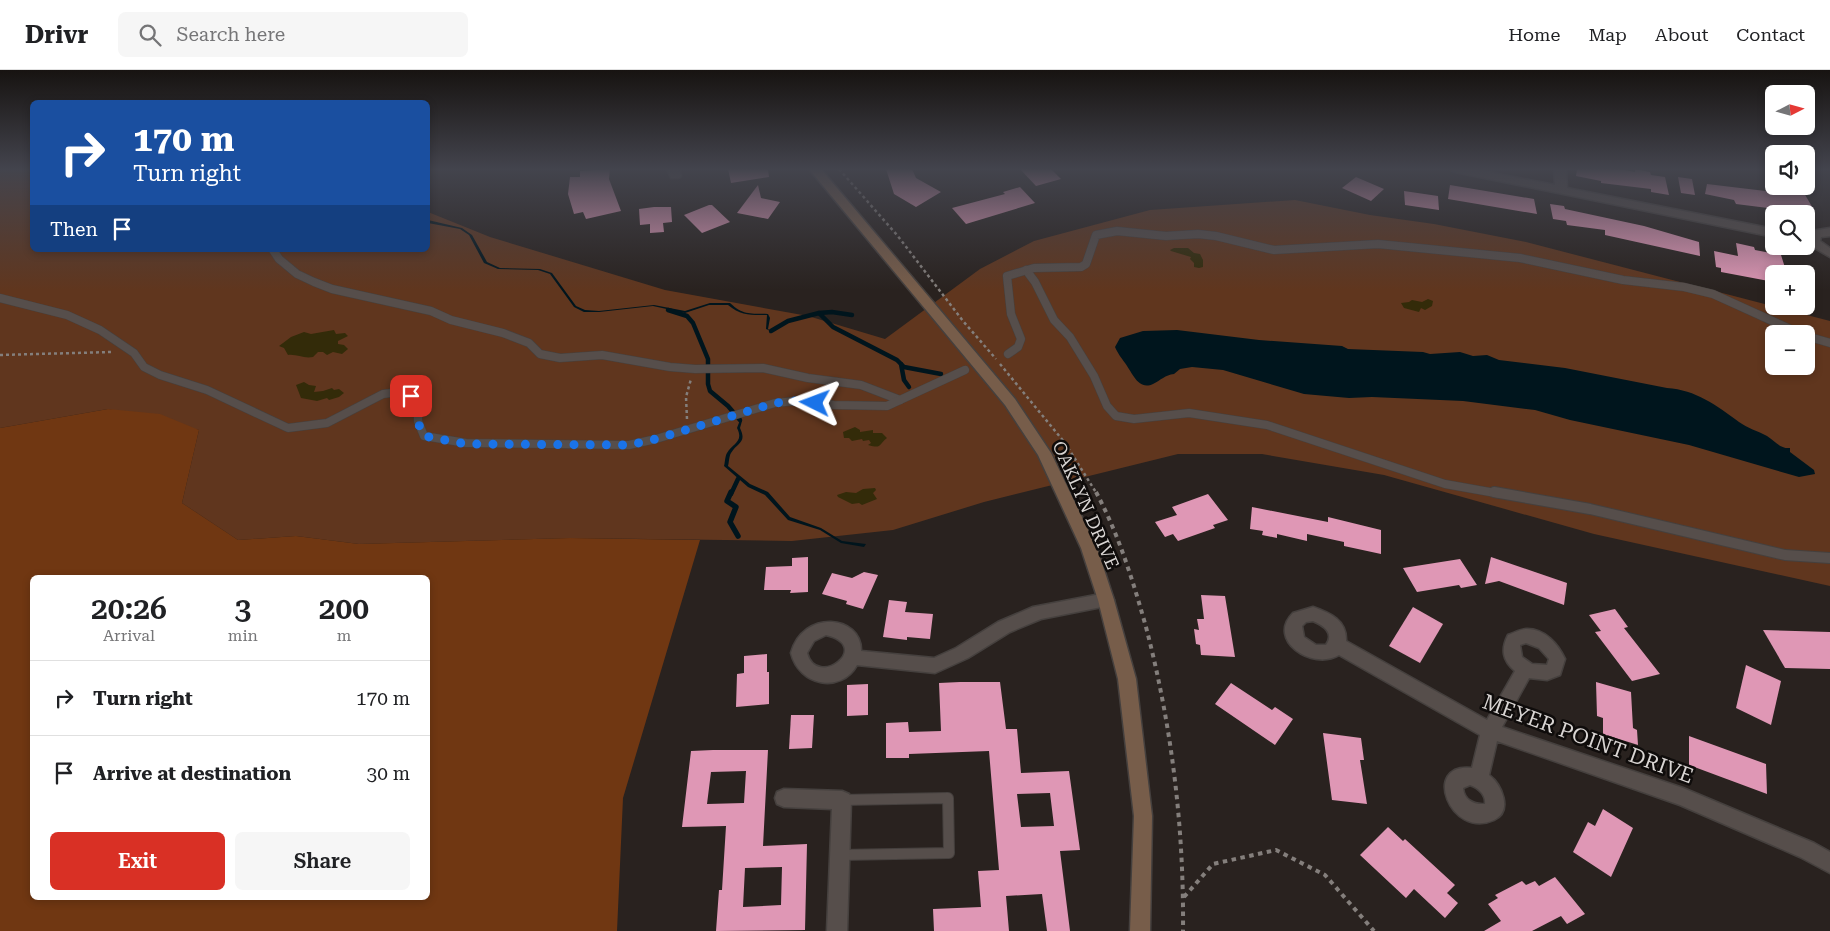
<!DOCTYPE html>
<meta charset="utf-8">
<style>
:root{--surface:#fff;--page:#f6f6f6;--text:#202124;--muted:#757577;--line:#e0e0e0;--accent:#d93025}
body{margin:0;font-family:"Roboto Serif",serif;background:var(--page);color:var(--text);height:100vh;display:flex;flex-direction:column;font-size:19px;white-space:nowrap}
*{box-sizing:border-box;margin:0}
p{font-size:16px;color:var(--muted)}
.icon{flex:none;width:28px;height:28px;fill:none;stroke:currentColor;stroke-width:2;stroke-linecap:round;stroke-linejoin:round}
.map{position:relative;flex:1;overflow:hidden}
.sheet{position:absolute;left:30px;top:505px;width:400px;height:325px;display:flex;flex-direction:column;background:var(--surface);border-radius:8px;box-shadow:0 2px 8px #0003}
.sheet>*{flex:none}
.banner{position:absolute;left:30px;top:30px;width:400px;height:152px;border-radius:8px;box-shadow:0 2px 8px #0003;background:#1a4fa0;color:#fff;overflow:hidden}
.needle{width:32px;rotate:84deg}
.controls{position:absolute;left:1765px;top:15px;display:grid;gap:10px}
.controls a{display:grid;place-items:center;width:50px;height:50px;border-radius:8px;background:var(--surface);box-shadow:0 2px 8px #0003;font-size:25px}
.pin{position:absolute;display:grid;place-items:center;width:42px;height:42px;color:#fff;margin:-21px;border-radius:10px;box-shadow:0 2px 8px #0006}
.me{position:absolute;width:55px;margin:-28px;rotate:273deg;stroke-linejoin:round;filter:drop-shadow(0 0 4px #0008)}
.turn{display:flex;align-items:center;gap:18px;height:105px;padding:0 20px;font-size:22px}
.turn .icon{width:65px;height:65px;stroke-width:2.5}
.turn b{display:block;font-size:35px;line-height:42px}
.then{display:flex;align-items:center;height:48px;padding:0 20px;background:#0003;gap:10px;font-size:19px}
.eta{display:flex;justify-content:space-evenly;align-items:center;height:85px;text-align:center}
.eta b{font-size:30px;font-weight:600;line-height:35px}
.cta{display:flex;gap:10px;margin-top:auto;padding:10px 20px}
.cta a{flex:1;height:58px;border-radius:8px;background:var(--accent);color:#fff;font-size:20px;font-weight:600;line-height:58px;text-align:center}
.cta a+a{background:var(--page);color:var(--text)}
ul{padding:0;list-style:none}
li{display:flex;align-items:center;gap:15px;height:75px;padding:0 20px;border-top:1px solid var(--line)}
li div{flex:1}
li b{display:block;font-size:19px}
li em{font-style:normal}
header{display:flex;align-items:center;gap:30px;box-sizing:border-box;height:70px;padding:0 25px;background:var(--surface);border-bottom:1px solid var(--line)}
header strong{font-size:24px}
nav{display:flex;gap:28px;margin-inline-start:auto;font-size:18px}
.search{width:350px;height:45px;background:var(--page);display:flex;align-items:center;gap:12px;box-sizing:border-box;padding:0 18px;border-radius:8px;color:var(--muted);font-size:19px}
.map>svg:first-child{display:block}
.green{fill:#60361e;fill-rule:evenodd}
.forest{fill:#703712;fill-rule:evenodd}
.sand{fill:#332b09}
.water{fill:#00151d}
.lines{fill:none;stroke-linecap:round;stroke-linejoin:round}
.stream-far1{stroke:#00151d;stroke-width:4.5}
.stream{stroke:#00151d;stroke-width:5.5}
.building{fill:#df97b5;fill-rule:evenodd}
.lane-far1-casing{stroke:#45403e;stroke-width:9}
.lane-casing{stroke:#45403e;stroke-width:12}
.street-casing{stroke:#45403e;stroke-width:3}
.secondary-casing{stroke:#45403e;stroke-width:3}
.path-far1{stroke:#847f7c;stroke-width:2.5;stroke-dasharray:3 3;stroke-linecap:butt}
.path{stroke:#847f7c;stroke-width:4;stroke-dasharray:4.5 4.5;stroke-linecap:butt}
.lane-far1{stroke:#564e4b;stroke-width:8}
.lane{stroke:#564e4b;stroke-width:10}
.street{fill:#564e4b;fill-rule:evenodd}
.secondary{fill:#775d4a;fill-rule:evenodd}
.route{stroke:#1a73e8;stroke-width:9;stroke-dasharray:0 16.2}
.labels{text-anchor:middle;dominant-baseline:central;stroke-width:5;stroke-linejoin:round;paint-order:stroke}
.street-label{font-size:18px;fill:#d9d5d3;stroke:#0f0c0b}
.near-street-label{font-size:21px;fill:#d9d5d3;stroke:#0f0c0b}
</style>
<header>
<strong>Drivr</strong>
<div class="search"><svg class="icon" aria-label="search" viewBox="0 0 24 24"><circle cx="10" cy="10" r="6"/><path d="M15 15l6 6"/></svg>Search here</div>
<nav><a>Home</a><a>Map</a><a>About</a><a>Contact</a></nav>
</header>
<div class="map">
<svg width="1830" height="861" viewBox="0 0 1830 861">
<rect width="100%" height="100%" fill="#29221f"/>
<path class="green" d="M0 99H32V180H428V142L490 167 665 220 808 246 885 269 980 199 1034 171 1150 140 1295 130 1370 145 1434 154 1526 172 1830 251V516L1594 464 1384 405 1262 384H1178L984 432 893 460 792 471 570 468 359 474 296 466 238 470 182 433 199 360 108 339 0 358ZM1774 264H1806V296H1774Z"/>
<path class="forest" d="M108 339 160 344 199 360 182 433 238 470 296 466 359 474 570 468 700 470 623 728 617 861H0V358ZM32 508H428V828H32Z"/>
<g class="sand">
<polygon points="1174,178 1188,178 1194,183 1200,184 1203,190 1203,197 1199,198 1194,197 1194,193 1190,189 1191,187 1171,181 1170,180"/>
<polygon points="1428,229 1433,231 1432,236 1425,240 1421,238 1419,242 1404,238 1401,233 1409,232 1412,230 1422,232"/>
<path d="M334 260 336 264 345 263 348 266 338 271V274L344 275 348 279 342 284 333 282 327 285 323 282H318L313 287C304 289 297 284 288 285L284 278 279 276 291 267 304 262 311 264Z"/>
<polygon points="304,312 309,315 316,316 314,322 323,321 332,318 334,320 339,319 344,323 339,327 329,330 327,328 317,331 301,328 296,315"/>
<path d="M855 357 860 360V362L873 360V363H882L887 368C878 375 882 379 868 375L871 373 869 370 863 371 862 369 852 371 849 368H844L843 362Z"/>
<polygon points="875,418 876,420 873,423 877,429 862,435 859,433 852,434 838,427 837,425 846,422 856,423 863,419"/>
</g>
<g class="water">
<path d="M428 150 462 158 472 165 487 192 500 198 540 199 552 203 576 236 585 240 599 241 654 235 685 241 710 233H730C744 246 750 243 768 244L770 248 768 259 771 261 766 259 767 245C751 245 741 246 728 235H709L685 243 653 236 599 242H584L574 237 550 204 538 200 498 199 484 193 469 165 460 159 428 153Z"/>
<path d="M1177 260 1259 270 1342 276 1348 279 1423 282 1430 284 1460 282 1473 286 1487 285 1499 290 1565 298 1667 318C1696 320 1716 335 1739 352 1747 358 1758 361 1767 366 1775 371 1780 379 1790 378V382L1814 400 1815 404 1799 407 1689 375 1570 350 1535 340 1463 331 1372 327 1349 328 1304 324 1223 300 1192 297 1180 299 1174 304C1165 305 1161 310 1153 314 1138 321 1132 302 1125 293 1121 287 1118 284 1115 277L1120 268 1143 261Z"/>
<path d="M740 350 742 351 740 358C747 373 738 372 731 383 729 386 729 393 728 396L750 414 768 422 790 447 821 458 842 471 866 474 864 477 841 473 820 460 788 450 765 425 748 417 724 396C725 393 725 386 727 383 733 373 744 372 737 358Z"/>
</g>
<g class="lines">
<g class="stream-far1">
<polyline points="668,240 687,246 693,253 708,289 708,314 710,321 728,336 740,350"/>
<polyline points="819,243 832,242 852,245"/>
<polyline points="771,261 788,251 819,243 833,257 897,290 904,297 941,304"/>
<polyline points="901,294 904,310 909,317"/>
<polyline points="731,424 738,409"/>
</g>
<polyline class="stream" points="731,422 727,431 736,437 730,452 738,466"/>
</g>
<g class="building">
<polygon points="610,99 609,109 621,141 586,149 583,142 574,144 568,124 570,107 580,107 580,101"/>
<polygon points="728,99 768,99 769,107 731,113"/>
<polygon points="886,99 912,99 916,108 941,122 916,137 894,124"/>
<polygon points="1020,99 1051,99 1061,109 1036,116"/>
<polygon points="1577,99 1619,99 1635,102 1635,99 1650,102 1651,105 1665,107 1669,125 1651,122 1651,119 1601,113 1601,111 1576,106"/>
<polygon points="1356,107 1384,119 1371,131 1342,118"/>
<polygon points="1678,107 1692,109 1695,125 1681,123"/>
<polygon points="1707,114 1783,123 1782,121 1804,123 1814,140 1799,138 1801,142 1736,134 1734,130 1705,124"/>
<polygon points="758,115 761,128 780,132 768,149 737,143"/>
<polygon points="1450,115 1534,129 1537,144 1448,129"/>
<polygon points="1020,117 1035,133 966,154 952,138 1005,124 1003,122"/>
<polygon points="1404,121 1438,126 1439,140 1405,135"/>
<polygon points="1550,134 1564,136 1565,139 1644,156 1699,172 1700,186 1605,165 1605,160 1567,155 1566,151 1553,149"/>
<polygon points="709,135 712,135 730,152 702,163 684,145"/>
<polygon points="654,137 671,137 672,152 663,153 664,162 650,163 650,154 640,155 639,139"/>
<polygon points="1736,173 1754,177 1755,180 1781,185 1787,204 1774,204 1774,212 1721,202 1721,198 1716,197 1714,181 1738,186"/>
<polygon points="1208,424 1228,450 1213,455 1215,458 1178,471 1173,464 1165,467 1155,452 1177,445 1172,437"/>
<polygon points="1252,437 1328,452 1328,447 1381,460 1381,484 1344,476 1344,472 1307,464 1307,471 1277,464 1277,468 1262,465 1263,461 1250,459"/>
<polygon points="808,487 808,522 790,523 791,520 764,520 766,497 792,496 792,488"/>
<polygon points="1491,487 1567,513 1564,535 1499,511 1485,514"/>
<polygon points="1460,489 1477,515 1461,518 1459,515 1417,522 1403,498"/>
<polygon points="864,502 878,505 863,539 846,534 847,531 822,524 832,503 852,508"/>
<polygon points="1201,525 1225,526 1235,587 1201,585 1200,575 1196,574 1194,559 1199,560 1197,549 1204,549"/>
<polygon points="889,530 907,532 905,542 933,544 930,569 907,567 907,570 883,567"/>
<polygon points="1413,537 1443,554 1420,593 1389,576"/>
<polygon points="1615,539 1628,557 1624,558 1660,604 1632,611 1595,562 1601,561 1589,545"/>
<polygon points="1763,560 1830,562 1830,599 1785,598"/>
<polygon points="767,584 767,602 769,602 769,634 736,637 737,604 744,603 744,586"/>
<polygon points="1746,595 1781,611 1771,655 1736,638"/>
<path d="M960 612H1000L1006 659H1017L1021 703 1069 701 1080 780 1060 781 1070 861H1047L1042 824 1006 826 1009 861H934L933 839 981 837 978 801 999 800 989 681 909 684V688H886V653L908 652 909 662 941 661 939 613ZM1050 723 1054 756 1021 757 1017 724Z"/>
<polygon points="1596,612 1631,622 1633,658 1637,660 1638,675 1603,664 1603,648 1597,646"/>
<polygon points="1231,613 1272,640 1275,637 1293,649 1275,675 1215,634"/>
<polygon points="868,614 868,645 847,646 847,615"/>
<polygon points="791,645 814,645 812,678 789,679"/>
<polygon points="1323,663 1361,668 1364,690 1360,690 1367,734 1332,730"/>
<polygon points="1689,666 1766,694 1767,724 1689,695"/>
<path d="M713 680H768L763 776 807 774 805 860 716 861 719 820H722L726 756 682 757 691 681ZM746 701 744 733 707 734 711 702ZM782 797 781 835 743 837 745 798Z"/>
<polygon points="1603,739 1633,758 1611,807 1573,782 1588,752 1595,756"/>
<polygon points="1388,757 1403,771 1405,769 1455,815 1447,823 1458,833 1445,848 1414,819 1406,828 1360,785"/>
<polygon points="1555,807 1585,844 1567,854 1561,846 1532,861 1484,861 1501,851 1488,834 1498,828 1495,825 1522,811 1526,815 1535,811 1539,816"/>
</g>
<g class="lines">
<defs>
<g id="lane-far1">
<polyline points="273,180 279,189 297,204 314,212 332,219 431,241 451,250 503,263 529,273 540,284 560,288 602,285 670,297 695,299 763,298 808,308 861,315 900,330"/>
<polyline points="1026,200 1035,212 1054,250 1070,267 1094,306 1107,336 1116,346 1134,349 1189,343 1267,355 1445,414 1501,424"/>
<polyline points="0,228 67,245 100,260 134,283 144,297 160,305 207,320 288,358 327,353 383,324 399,322 411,326 418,335 418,351 424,366 466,373 629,375 656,369 775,333 796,331 834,335 887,336 965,300"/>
<polyline points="1806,266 1830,273"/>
<polyline points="1008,284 1018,277 1021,269 1011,244 1007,206 1034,198 1081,197 1086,194 1096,165 1117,161 1166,166 1198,164 1216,166 1274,180 1378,174 1520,188 1623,210 1684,217 1713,224 1801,264"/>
</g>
<g id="lane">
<polyline points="1494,422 1590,439 1785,485 1830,488"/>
<polyline points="840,785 949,783 948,728 842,730"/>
</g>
<g id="street">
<polygon points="667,99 679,99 681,106 679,108 671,108"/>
<polygon points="1449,99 1472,99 1555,115 1554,99 1566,99 1567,118 1774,159 1774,167 1455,102"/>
<polygon points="1830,158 1830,166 1821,167 1820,171 1830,178 1830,187 1806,173 1806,165 1809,166 1811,161"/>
<path d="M1106 523 1112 525 1114 530 1112 535 1041 549 1010 562 968 588 935 603 857 595C841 624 799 616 791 583 803 539 862 545 861 581L934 588 956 578 998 552 1033 537ZM826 565C874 576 817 620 807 583L814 571Z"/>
<path d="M1313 537C1330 543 1347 550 1346 571L1487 650 1515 601C1502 590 1501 579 1508 565 1514 563 1521 559 1527 559 1545 559 1558 574 1565 589L1560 605 1547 610 1529 608 1502 657 1683 718 1814 773 1830 782V803L1800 787 1680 735 1497 671 1489 705C1502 715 1513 741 1494 750 1450 770 1421 692 1472 698L1480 665 1339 585C1312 601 1266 570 1293 543ZM1313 551C1323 555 1335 563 1326 575H1316L1304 567 1302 556 1306 552ZM1526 573 1539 578 1549 589 1547 595 1532 594 1522 587 1520 575ZM1470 715C1479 718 1486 725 1485 734 1474 735 1464 730 1463 718Z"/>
<polygon points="784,719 842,721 849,724 851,730 847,861 827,861 832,739 784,737 777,734 775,728 777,722"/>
</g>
<polygon id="secondary" points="809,99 821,99 1015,329 1051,383 1097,478 1114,530 1136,609 1152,746 1150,861 1130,861 1134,746 1118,609 1098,530 1081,478 1038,385 1005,335"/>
</defs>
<use href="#lane-far1" class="lane-far1-casing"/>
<use href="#lane" class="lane-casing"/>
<use href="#street" class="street-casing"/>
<use href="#secondary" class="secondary-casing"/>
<g class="path-far1">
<polyline points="839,99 897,165 963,251 996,289"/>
<polyline points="0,285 111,282"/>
<polyline points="1000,294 1065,373 1097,424"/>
<polyline points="687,349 686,327 691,309"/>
</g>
<g class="path">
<path d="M1096 422C1119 465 1133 511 1146 557 1172 657 1184 758 1183 861"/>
<polyline points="1184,827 1213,794 1276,780 1325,805 1374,861"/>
</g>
<use href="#lane-far1" class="lane-far1"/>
<use href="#lane" class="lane"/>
<use href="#street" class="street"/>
<use href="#secondary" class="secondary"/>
</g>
<linearGradient id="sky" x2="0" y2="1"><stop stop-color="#171311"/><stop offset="0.45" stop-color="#43444d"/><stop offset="1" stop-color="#43444d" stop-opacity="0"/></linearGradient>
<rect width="1830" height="220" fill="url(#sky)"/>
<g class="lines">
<path class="route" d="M411 326 418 335C416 347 418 355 424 366L466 374 629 375 656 369 775 333 796 331 815 333"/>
</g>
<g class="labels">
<g class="street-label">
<text transform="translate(1086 435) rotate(66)">OAKLYN DRIVE</text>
</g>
<g class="near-street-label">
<text transform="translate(1588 669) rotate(20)">MEYER POINT DRIVE</text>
</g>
</g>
</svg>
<div class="controls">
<a><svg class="needle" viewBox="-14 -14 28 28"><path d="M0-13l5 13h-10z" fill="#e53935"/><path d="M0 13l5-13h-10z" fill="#757577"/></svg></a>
<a><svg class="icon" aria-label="sound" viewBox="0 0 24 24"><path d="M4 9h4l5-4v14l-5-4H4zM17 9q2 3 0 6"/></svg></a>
<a><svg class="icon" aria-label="search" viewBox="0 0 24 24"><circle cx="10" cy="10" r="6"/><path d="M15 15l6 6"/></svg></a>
<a>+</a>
<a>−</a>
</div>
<div class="pin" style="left:411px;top:326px;background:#d93025"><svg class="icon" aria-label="arrive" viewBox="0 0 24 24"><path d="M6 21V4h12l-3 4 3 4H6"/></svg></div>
<svg class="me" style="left:815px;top:333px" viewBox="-20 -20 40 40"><path d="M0-17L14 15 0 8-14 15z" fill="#1a73e8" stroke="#fff" stroke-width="4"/></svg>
<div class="banner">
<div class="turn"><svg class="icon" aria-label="right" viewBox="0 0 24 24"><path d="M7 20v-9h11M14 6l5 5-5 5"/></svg><div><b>170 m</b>Turn right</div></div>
<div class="then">Then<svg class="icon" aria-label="arrive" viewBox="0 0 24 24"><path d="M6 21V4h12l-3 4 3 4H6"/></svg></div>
</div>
<section class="sheet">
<div class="eta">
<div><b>20:26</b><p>Arrival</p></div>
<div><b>3</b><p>min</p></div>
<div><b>200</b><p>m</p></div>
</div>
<ul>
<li><svg class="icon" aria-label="right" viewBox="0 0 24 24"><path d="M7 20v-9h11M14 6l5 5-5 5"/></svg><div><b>Turn right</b></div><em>170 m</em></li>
<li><svg class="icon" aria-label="arrive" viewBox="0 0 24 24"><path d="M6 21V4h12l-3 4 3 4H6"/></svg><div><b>Arrive at destination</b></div><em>30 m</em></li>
</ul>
<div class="cta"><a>Exit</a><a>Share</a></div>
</section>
</div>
